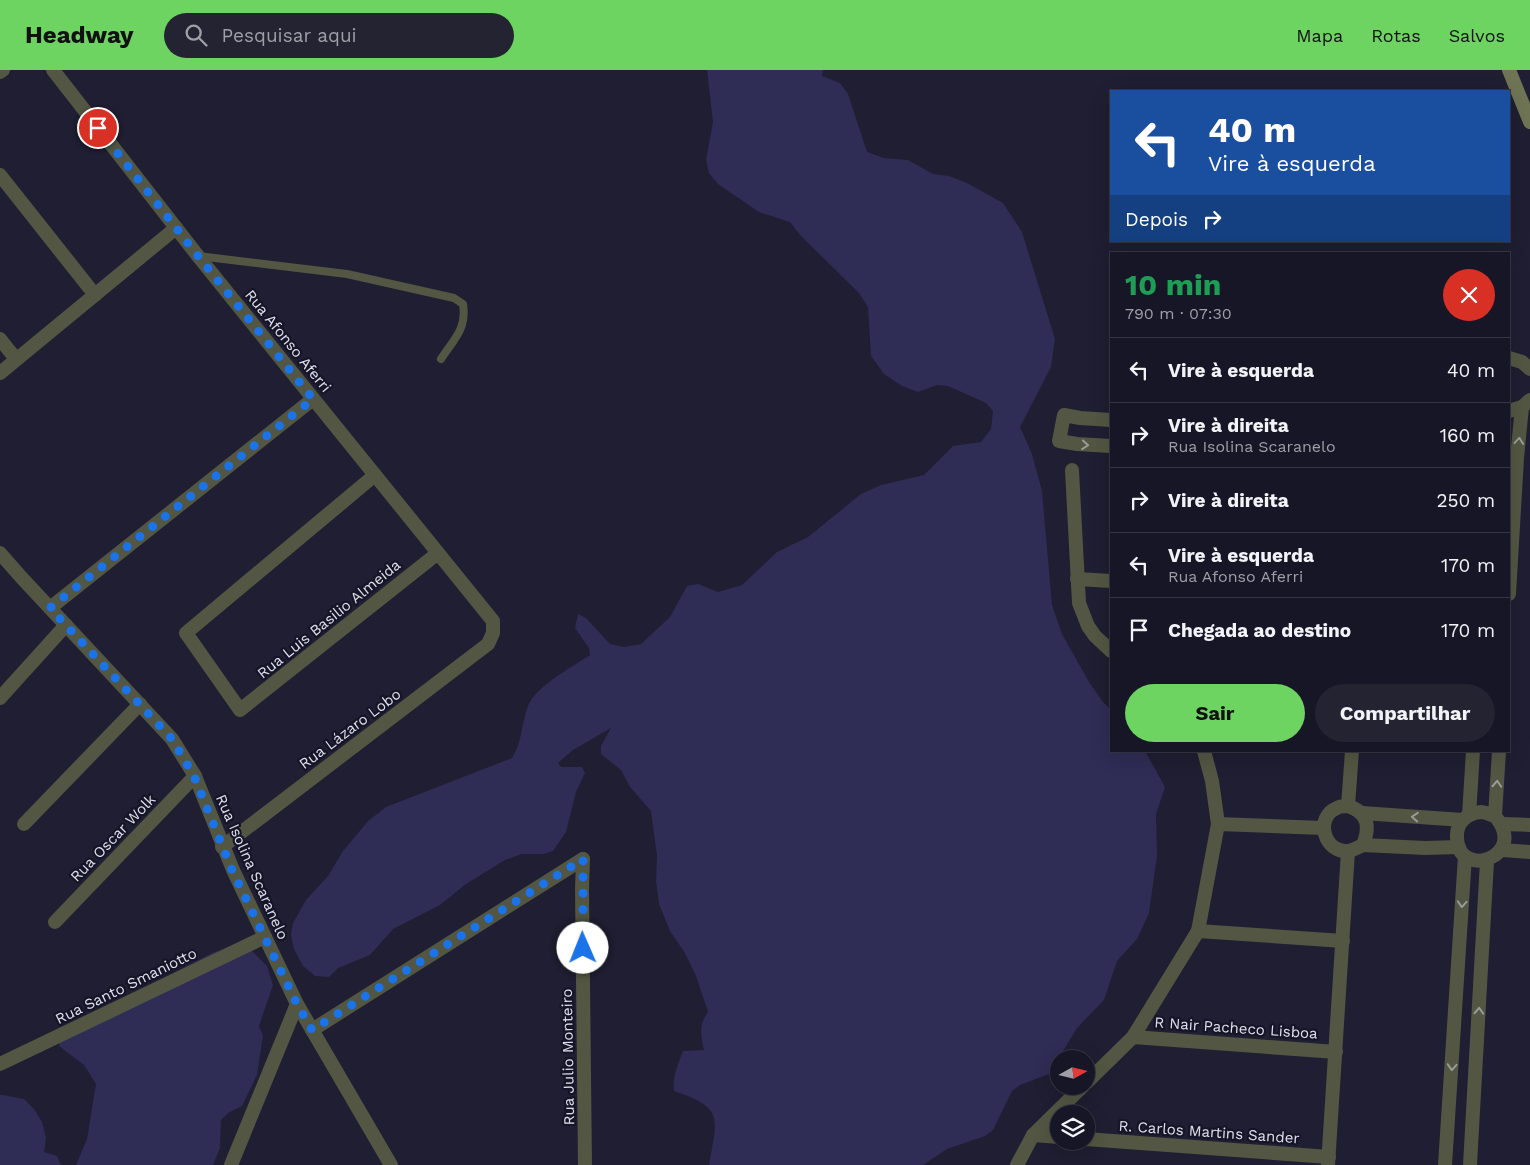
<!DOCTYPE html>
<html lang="pt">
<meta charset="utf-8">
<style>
:root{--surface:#171626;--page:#242332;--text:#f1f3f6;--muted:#9e9fa7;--line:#363543;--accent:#6dd361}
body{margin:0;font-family:"Work Sans",sans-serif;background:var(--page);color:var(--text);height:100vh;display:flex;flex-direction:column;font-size:19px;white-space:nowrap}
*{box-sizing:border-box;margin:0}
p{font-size:16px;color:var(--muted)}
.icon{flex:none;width:28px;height:28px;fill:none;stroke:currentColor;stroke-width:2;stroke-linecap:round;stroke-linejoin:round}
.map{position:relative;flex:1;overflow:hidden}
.side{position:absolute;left:1110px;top:182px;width:400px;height:500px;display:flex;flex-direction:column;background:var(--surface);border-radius:0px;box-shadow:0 5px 20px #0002,0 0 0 1px var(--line)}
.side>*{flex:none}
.top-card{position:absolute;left:1110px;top:20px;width:400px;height:152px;border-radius:0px;box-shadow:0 5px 20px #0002,0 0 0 1px var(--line);background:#1a4fa0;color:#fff;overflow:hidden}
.needle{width:32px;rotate:82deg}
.fabs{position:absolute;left:1050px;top:980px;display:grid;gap:10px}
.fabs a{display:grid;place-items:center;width:45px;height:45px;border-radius:50%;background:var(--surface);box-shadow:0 5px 20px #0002,0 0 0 1px var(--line);font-size:25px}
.pin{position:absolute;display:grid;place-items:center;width:42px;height:42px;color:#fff;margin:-21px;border:2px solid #fff;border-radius:50%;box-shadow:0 1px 5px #0007}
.me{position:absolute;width:55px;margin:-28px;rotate:359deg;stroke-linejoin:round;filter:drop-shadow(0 0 4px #0008)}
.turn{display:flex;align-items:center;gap:18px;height:105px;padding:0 15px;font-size:22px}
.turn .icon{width:65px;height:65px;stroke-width:2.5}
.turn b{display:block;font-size:35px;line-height:42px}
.then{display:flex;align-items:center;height:48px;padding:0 15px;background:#0003;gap:10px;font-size:19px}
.round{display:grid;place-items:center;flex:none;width:52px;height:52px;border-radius:26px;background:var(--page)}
.head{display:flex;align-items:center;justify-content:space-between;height:85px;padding:0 15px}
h1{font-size:30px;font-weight:700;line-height:38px;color:#1e9e55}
.cta{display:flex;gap:10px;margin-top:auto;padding:10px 15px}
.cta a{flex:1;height:58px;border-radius:30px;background:var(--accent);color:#111;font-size:20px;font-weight:700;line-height:58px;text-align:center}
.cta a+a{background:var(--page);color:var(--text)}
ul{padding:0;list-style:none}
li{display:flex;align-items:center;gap:15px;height:65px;padding:0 15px;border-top:1px solid var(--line)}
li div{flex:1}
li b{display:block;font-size:19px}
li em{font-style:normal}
header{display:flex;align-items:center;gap:30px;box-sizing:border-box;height:70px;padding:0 25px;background:var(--accent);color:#111}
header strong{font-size:24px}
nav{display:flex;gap:28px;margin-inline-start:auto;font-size:18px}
.search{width:350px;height:45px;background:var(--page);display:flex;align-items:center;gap:12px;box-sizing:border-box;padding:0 18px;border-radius:28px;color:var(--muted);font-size:19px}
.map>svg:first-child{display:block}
.green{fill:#2f2c55}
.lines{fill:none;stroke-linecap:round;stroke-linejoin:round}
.service{stroke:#525642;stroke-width:8}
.minor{stroke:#525642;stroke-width:14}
.secondary{stroke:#6e7454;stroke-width:14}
.oneway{stroke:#989b98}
.route{stroke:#1a73e8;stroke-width:9;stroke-dasharray:0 16.2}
.labels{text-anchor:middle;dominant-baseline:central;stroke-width:4.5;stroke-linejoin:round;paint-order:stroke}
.street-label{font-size:15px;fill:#dfe0ed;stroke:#161528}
</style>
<header>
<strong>Headway</strong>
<div class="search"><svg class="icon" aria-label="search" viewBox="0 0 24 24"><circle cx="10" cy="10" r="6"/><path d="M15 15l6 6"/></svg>Pesquisar aqui</div>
<nav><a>Mapa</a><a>Rotas</a><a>Salvos</a></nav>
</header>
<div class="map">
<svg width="1530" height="1095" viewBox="0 0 1530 1095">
<rect width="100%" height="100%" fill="#1f1e32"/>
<g class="green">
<path d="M707 0H823L822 6 840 13 848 24 867 82 884 88 908 90 933 104 949 106 967 113 1003 133 1022 162 1055 269 1051 297 1020 357 1032 384 1042 421 1052 535 1062 564 1089 612 1103 632 1111 640V681H1145L1165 717 1156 744 1157 786 1149 843 1137 869 1117 891 1104 930 1077 958 1049 1004 1020 1015 1012 1021 993 1060 985 1066 947 1079 923 1095H709C717 1048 725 1038 674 1021 672 1007 678 994 683 981L704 980C701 965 698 956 708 942L696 906 685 883 670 861 659 834 656 811 657 786 651 741 630 717 621 700 601 684V676L611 658 573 680 558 693 561 697H582L585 703 576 722 566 762 553 781 544 784H522L505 790 466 814 440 835 393 859 370 885 338 898 329 907 315 906 303 896 294 879 291 864 293 853 306 830 328 806 343 781 368 751 386 737 512 688C523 670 521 654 528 636 536 616 572 597 590 585L589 578 575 558 578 544 586 548 610 574 624 577 641 574 670 547 687 516 698 514 718 522 742 515 777 482 808 467 861 424 881 415 924 405 953 376 981 372 991 359 993 341 986 333 948 316 937 315 918 322 902 316 884 304 871 286 868 237 859 223 801 166 790 152 759 142 718 114 709 103 706 90 713 52Z"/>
<polygon points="231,876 249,878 267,896 273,915 259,956 263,966 257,1005 242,1036 228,1043 221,1050 220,1078 213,1095 76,1095 87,1069 96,1014 84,995 59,976 60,966 105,939 212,883"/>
<polygon points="0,1025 3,1025 24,1029 34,1039 42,1052 46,1068 44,1082 57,1086 61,1095 0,1095"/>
</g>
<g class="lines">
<path class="service" d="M198 186 347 204 454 228 463 234C467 259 454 269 441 289"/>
<g class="minor">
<polyline points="53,0 198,186 493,551 493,563 488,574 222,777"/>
<polyline points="0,2 3,0"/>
<polyline points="0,105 95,225"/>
<polyline points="0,269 16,289"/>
<polyline points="1509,288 1522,292 1530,299"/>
<polyline points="0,303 176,158"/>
<polyline points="1509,341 1522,337 1530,330"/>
<polyline points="1111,350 1080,348 1064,345 1059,371 1077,374 1111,376"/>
<polyline points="1072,400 1079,533 1088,556 1095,566 1111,581"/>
<polyline points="375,405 186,563 240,640 438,483"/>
<polyline points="0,483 21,507 172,669 195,706 233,800 297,934 391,1095"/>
<polyline points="1077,509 1111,511"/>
<polyline points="1509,524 1517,388 1522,337"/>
<polyline points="50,538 313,329"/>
<polyline points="0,628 66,555"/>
<path d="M1348 736C1369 743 1370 757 1363 775 1359 777 1353 780 1349 781 1324 784 1314 747 1337 738 1340 736 1345 736 1348 736Z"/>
<polyline points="1348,736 1352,681"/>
<polyline points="1362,743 1463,750"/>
<polyline points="1469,745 1473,681"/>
<path d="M1495 746C1491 745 1485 742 1481 742 1467 743 1456 753 1457 767 1457 811 1530 787 1495 746L1499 681"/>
<polyline points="24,754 140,634"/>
<polyline points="1218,754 1323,758"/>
<polyline points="1503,754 1530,755"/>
<polyline points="1363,775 1425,778 1459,777"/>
<polyline points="1502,780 1530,782"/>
<polyline points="583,789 582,819 585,1095"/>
<polyline points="55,852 195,706"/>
<polyline points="1198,861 1343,871"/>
<polyline points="312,960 583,789"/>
<polyline points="1133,967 1336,982"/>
<polyline points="0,994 265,867"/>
<polyline points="1086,1013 1133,967 1198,861 1218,754 1212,711 1204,681"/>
<polyline points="1033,1065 1059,1067"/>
<polyline points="1086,1069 1329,1087"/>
<polyline points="231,1095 297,934"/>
<polyline points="1017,1095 1033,1065 1083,1016"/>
<polyline points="1328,1095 1348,781"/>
<polyline points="1445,1095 1465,786"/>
<polyline points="1470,1095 1487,791"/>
</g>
<polyline class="secondary" points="1509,0 1530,52"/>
</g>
<defs><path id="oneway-chevron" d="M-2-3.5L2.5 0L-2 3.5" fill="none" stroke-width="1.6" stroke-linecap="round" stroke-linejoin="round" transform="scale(1.25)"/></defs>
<g class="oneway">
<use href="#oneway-chevron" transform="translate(1519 371) rotate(-85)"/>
<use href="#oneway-chevron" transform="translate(1085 375) rotate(5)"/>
<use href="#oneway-chevron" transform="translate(1497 714) rotate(-87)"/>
<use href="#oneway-chevron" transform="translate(1415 747) rotate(-176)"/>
<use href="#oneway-chevron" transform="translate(1462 834) rotate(94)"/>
<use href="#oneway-chevron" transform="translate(1479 941) rotate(-87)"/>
<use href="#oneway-chevron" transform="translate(1452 997) rotate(94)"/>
</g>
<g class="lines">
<polyline class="route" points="98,58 198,186 313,329 50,538 172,669 194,706 232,800 297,934 312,960 583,789 583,878"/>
</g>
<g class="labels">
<g class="street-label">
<text transform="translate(288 271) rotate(51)">Rua Afonso Aferri</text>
<text transform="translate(329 549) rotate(-39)">Rua Luis Basilio Almeida</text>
<text transform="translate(350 659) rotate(-37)">Rua Lázaro Lobo</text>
<text transform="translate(113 768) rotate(-46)">Rua Oscar Wolk</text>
<text transform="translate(252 797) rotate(66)">Rua Isolina Scaranelo</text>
<text transform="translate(126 916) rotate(-26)">Rua Santo Smaniotto</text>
<text transform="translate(1236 958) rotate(4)">R Nair Pacheco Lisboa</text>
<text transform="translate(568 987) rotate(-91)">Rua Julio Monteiro</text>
<text transform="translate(1209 1062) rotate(4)">R. Carlos Martins Sander</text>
</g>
</g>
</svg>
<div class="fabs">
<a><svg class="needle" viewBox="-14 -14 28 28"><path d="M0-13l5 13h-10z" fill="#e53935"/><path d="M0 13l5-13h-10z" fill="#9e9fa7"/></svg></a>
<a><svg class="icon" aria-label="layers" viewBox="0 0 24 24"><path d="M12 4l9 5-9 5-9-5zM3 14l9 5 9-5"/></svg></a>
</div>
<div class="pin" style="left:98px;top:58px;background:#d93025"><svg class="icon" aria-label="arrive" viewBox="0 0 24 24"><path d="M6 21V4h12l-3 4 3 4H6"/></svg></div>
<svg class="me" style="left:583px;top:878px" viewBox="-20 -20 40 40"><circle r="19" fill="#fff"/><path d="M0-13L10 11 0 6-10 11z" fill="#1a73e8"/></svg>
<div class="top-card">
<div class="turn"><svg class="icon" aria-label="left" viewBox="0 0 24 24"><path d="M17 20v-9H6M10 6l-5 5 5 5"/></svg><div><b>40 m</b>Vire à esquerda</div></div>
<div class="then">Depois<svg class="icon" aria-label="right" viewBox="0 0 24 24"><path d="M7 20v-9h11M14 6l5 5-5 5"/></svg></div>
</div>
<section class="side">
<div class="head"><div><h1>10 min</h1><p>790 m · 07:30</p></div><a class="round" style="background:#d93025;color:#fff"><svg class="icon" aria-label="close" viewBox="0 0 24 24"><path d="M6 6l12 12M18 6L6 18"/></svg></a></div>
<ul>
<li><svg class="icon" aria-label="left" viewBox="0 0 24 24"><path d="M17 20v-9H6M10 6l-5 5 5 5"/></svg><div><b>Vire à esquerda</b></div><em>40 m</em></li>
<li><svg class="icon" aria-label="right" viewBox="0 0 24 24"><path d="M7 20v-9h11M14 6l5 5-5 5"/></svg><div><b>Vire à direita</b><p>Rua Isolina Scaranelo</p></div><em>160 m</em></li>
<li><svg class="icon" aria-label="right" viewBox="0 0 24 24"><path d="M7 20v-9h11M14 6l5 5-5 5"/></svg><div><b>Vire à direita</b></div><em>250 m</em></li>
<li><svg class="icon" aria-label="left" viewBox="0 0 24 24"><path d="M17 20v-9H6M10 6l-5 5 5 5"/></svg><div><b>Vire à esquerda</b><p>Rua Afonso Aferri</p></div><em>170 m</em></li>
<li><svg class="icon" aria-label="arrive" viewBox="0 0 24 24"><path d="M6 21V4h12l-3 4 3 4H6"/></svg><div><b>Chegada ao destino</b></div><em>170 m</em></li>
</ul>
<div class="cta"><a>Sair</a><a>Compartilhar</a></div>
</section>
</div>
